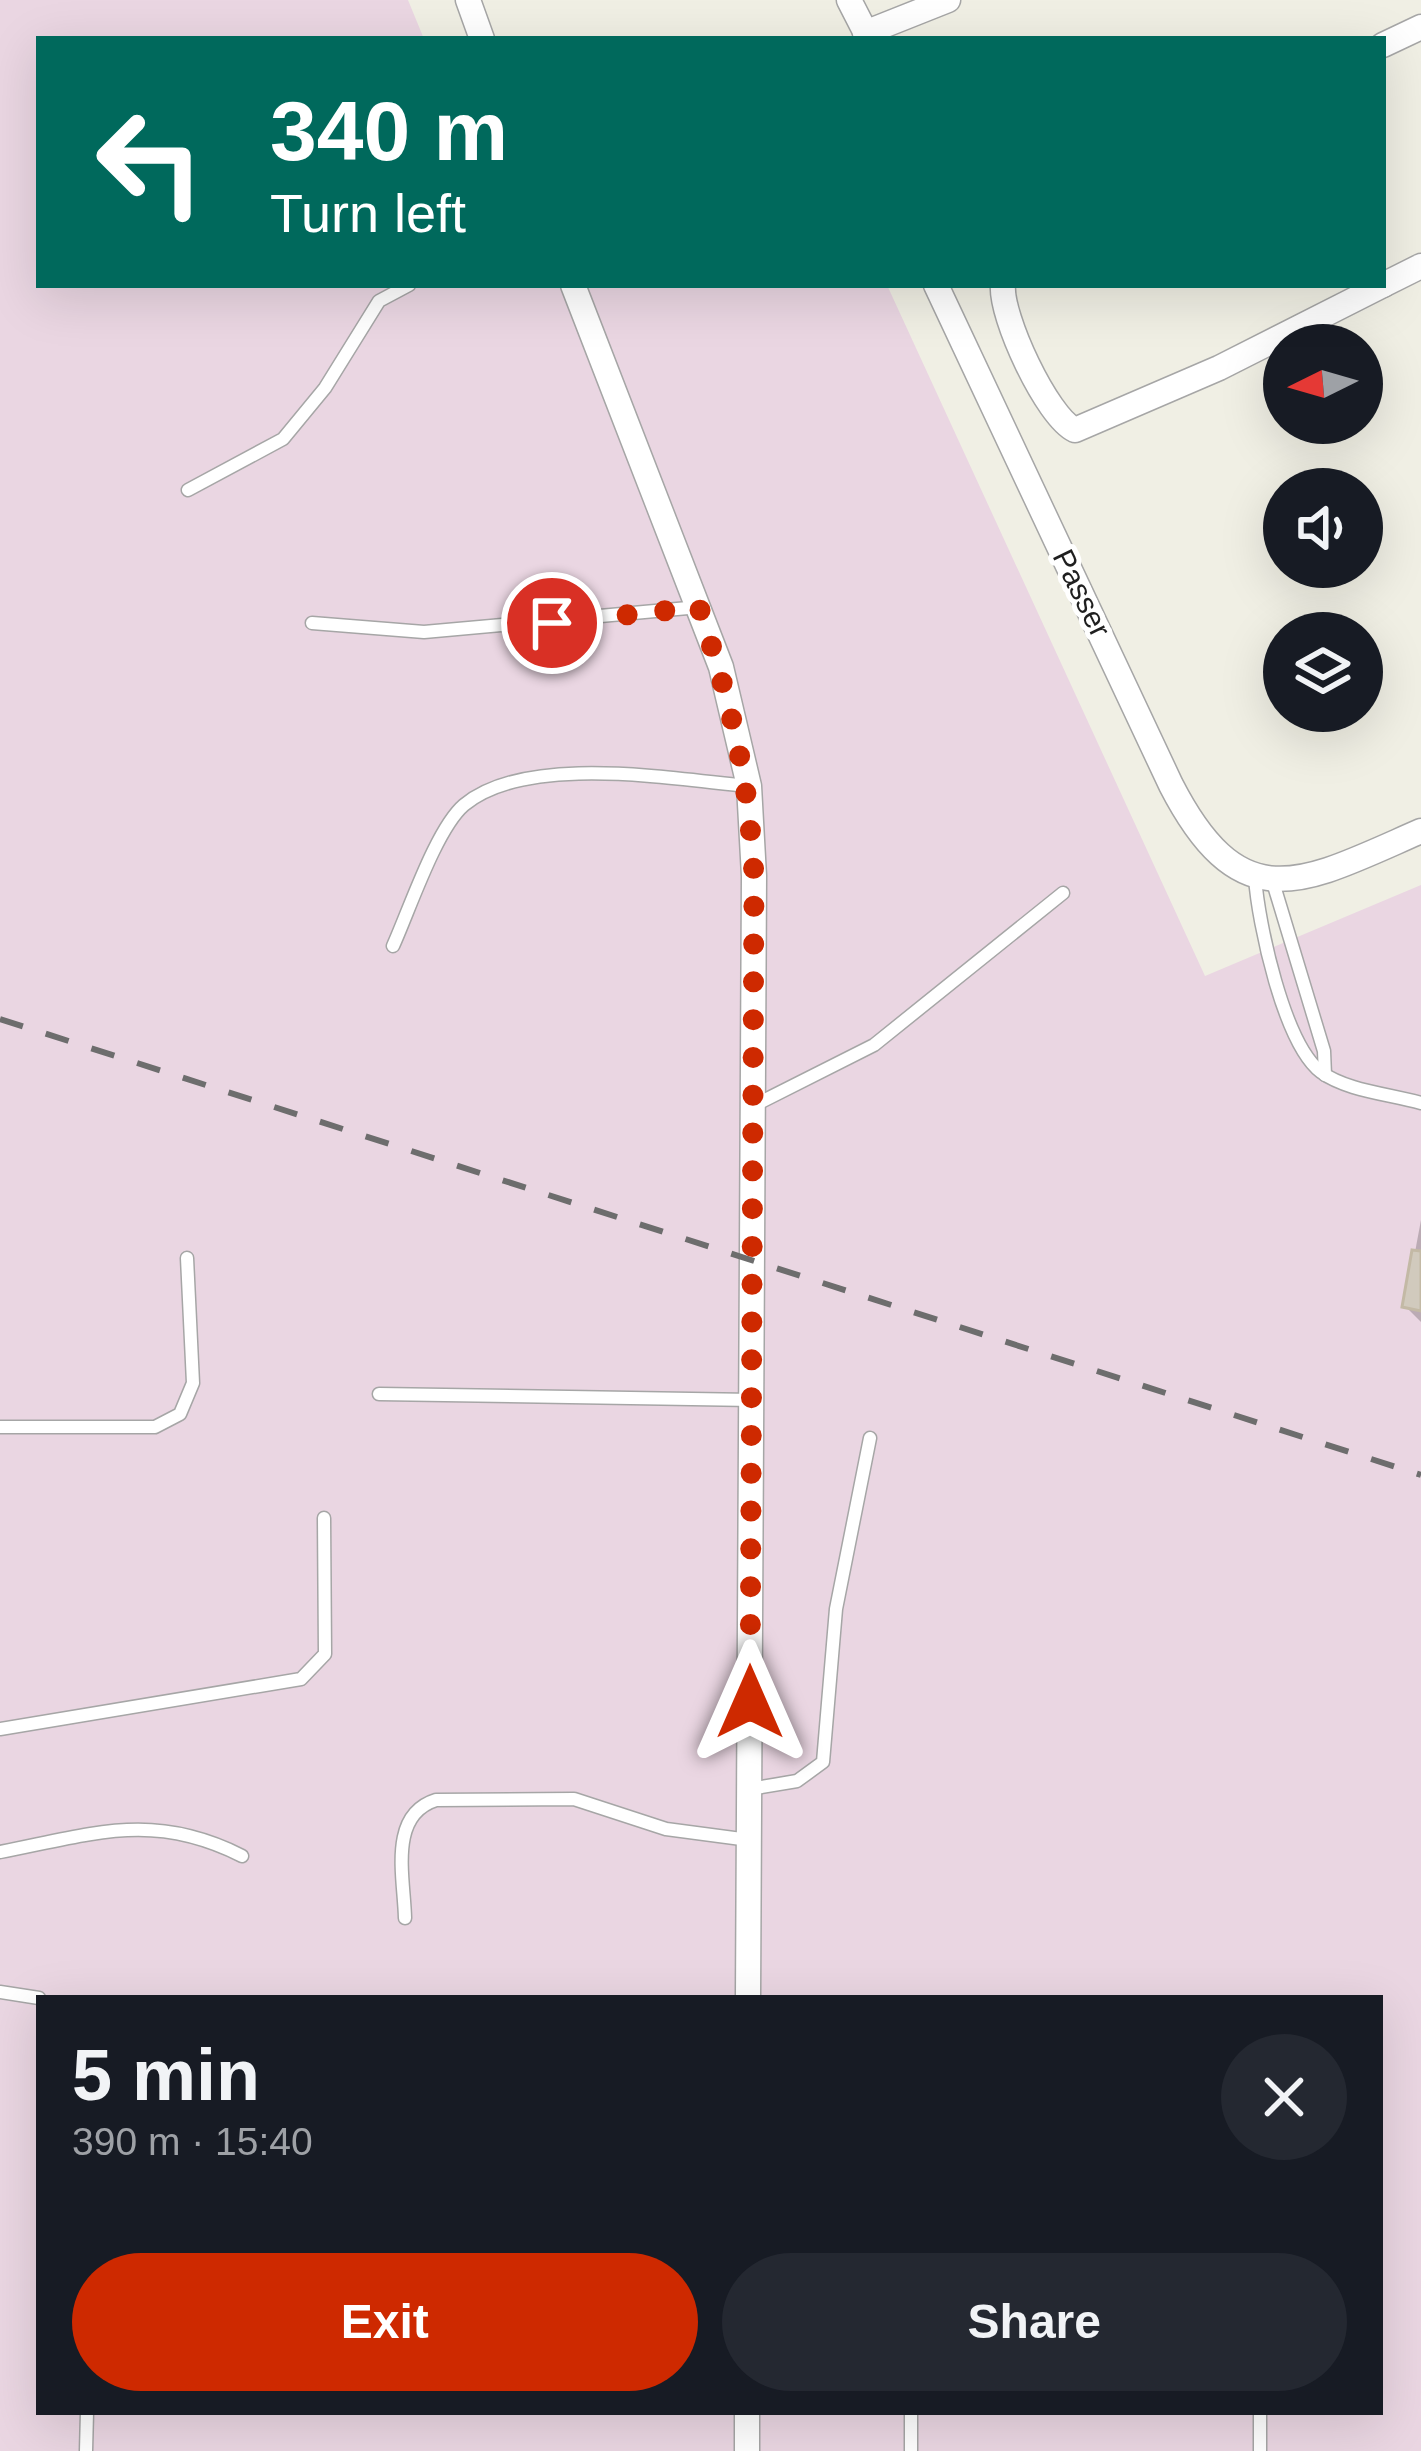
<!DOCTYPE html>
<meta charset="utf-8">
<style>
:root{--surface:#171b24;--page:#242831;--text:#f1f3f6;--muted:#9ea1a6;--accent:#ce2900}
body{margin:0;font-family:Helvetica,sans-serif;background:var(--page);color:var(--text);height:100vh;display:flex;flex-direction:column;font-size:45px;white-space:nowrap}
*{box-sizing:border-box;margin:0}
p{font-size:39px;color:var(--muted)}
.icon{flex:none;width:66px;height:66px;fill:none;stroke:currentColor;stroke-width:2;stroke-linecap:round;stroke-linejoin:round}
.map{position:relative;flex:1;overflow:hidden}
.panel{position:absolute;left:36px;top:1995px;width:1347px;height:420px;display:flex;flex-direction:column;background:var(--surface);border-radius:0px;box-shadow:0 12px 48px #0002}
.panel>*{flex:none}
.top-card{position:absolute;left:36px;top:36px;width:1350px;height:252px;border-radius:0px;box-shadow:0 12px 48px #0002;background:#00695c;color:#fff;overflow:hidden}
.needle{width:78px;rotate:265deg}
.buttons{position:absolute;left:1263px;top:324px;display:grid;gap:24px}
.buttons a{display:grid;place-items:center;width:120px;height:120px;border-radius:50%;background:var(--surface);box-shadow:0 12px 48px #0002;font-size:60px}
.pin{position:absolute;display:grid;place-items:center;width:102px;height:102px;color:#fff;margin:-51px;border:6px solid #fff;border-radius:50%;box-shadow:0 3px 12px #0007}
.me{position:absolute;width:132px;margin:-66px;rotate:0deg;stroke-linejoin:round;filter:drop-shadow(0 0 9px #0008)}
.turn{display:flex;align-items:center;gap:42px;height:252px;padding:0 36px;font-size:54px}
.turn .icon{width:156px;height:156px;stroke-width:2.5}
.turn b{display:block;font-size:84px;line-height:102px}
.round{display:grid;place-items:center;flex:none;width:126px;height:126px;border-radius:63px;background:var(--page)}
.head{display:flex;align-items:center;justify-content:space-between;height:204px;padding:0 36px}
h1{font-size:72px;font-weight:600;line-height:90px}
.action{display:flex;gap:24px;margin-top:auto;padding:24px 36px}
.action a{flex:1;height:138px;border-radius:72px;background:var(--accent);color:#fff;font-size:48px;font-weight:600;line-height:138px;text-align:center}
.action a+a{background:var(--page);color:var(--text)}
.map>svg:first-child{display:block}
.industrial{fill:#ead6e2;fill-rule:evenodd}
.shadow{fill:#0003}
.building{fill:#d1cabd;stroke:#c3b9a5;stroke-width:3}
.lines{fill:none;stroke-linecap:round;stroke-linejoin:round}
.service-casing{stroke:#a6a6a6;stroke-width:15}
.minor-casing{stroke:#a6a6a6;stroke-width:27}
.service{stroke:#fff;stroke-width:12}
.minor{stroke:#fff;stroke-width:24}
.rail{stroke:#6d6d6d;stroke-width:6;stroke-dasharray:24 24;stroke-linecap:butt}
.route{stroke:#ce2900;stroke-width:21;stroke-dasharray:0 37.8}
.labels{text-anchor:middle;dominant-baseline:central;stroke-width:10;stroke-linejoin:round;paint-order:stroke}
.street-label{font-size:30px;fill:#1f1f1f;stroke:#fff}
</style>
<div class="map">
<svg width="1421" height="2451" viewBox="0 0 1421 2451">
<rect width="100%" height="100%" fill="#f0efe4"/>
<path class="industrial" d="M0 0H408L424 39H39V285H887L1205 976 1421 885V2451H0ZM39 1998H1380V2412H39Z"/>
<polygon class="shadow" points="1421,1220 1421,1322 1405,1306"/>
<polygon class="building" points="1412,1250 1421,1251 1421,1311 1402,1307"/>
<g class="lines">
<defs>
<g id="service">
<polyline points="188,490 283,439 325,388 379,301 409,285"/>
<polyline points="312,623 424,632 699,607"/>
<path d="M1255 877C1258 923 1284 1044 1321 1072 1347 1091 1390 1094 1421 1103"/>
<polyline points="1272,879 1324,1051 1325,1075"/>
<path d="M393 946C409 911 436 829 464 805 527 753 672 779 748 786"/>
<polyline points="755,1105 874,1045 1063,893"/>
<polyline points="379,1394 753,1400"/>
<polyline points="0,1427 155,1427 180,1414 193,1383 187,1258"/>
<polyline points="0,1729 301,1679 325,1654 324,1518"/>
<polyline points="750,1789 797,1781 823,1762 836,1609 870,1438"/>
<path d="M0 1852C93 1834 153 1811 242 1856"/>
<path d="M405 1918C404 1877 388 1815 436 1800L574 1799 666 1829 749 1840"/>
<polyline points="0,1992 39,1998"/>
<polyline points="1260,2412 1260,2451"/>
<polyline points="86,2451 87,2412"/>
<polyline points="911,2451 911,2412"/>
</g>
<g id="minor">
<polyline points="468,0 482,39"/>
<polyline points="849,0 869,39"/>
<polyline points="865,33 948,0"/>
<polyline points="1383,45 1421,27"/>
<polyline points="573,285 721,667 749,786 754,876 748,1998"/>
<path d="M936 285 1171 785C1242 923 1304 882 1421 831"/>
<path d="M1003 285C1000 316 1047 417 1075 430L1219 368 1383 285"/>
<polyline points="1383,285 1421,266"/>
<polyline points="747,2412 747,2451"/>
</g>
</defs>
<use href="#service" class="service-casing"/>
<use href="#minor" class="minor-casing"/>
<use href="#service" class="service"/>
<use href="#minor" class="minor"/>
<polyline class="rail" points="0,1019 1421,1475"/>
</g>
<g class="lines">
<path class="route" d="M552 623 699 607C731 705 748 772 754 876L750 1702"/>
</g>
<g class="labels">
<g class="street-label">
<text transform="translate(1082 593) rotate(64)">Passer</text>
</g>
</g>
</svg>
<div class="buttons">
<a><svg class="needle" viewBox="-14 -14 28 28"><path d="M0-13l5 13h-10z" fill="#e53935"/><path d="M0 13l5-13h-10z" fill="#9ea1a6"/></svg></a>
<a><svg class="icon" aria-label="sound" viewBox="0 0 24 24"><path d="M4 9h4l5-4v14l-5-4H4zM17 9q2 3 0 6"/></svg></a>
<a><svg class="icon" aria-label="layers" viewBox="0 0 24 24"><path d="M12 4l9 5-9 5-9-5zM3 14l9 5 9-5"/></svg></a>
</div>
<div class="pin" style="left:552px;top:623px;background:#d93025"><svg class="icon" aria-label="arrive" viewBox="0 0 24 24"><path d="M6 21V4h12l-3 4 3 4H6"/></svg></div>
<svg class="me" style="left:750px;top:1702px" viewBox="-20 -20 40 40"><path d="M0-17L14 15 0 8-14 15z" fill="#ce2900" stroke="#fff" stroke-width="4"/></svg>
<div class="top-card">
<div class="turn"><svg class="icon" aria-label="left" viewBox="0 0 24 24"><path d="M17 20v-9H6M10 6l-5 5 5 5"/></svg><div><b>340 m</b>Turn left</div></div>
</div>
<section class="panel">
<div class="head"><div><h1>5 min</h1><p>390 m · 15:40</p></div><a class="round"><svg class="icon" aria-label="close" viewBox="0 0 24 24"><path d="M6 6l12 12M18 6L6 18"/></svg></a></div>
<div class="action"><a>Exit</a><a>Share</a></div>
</section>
</div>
